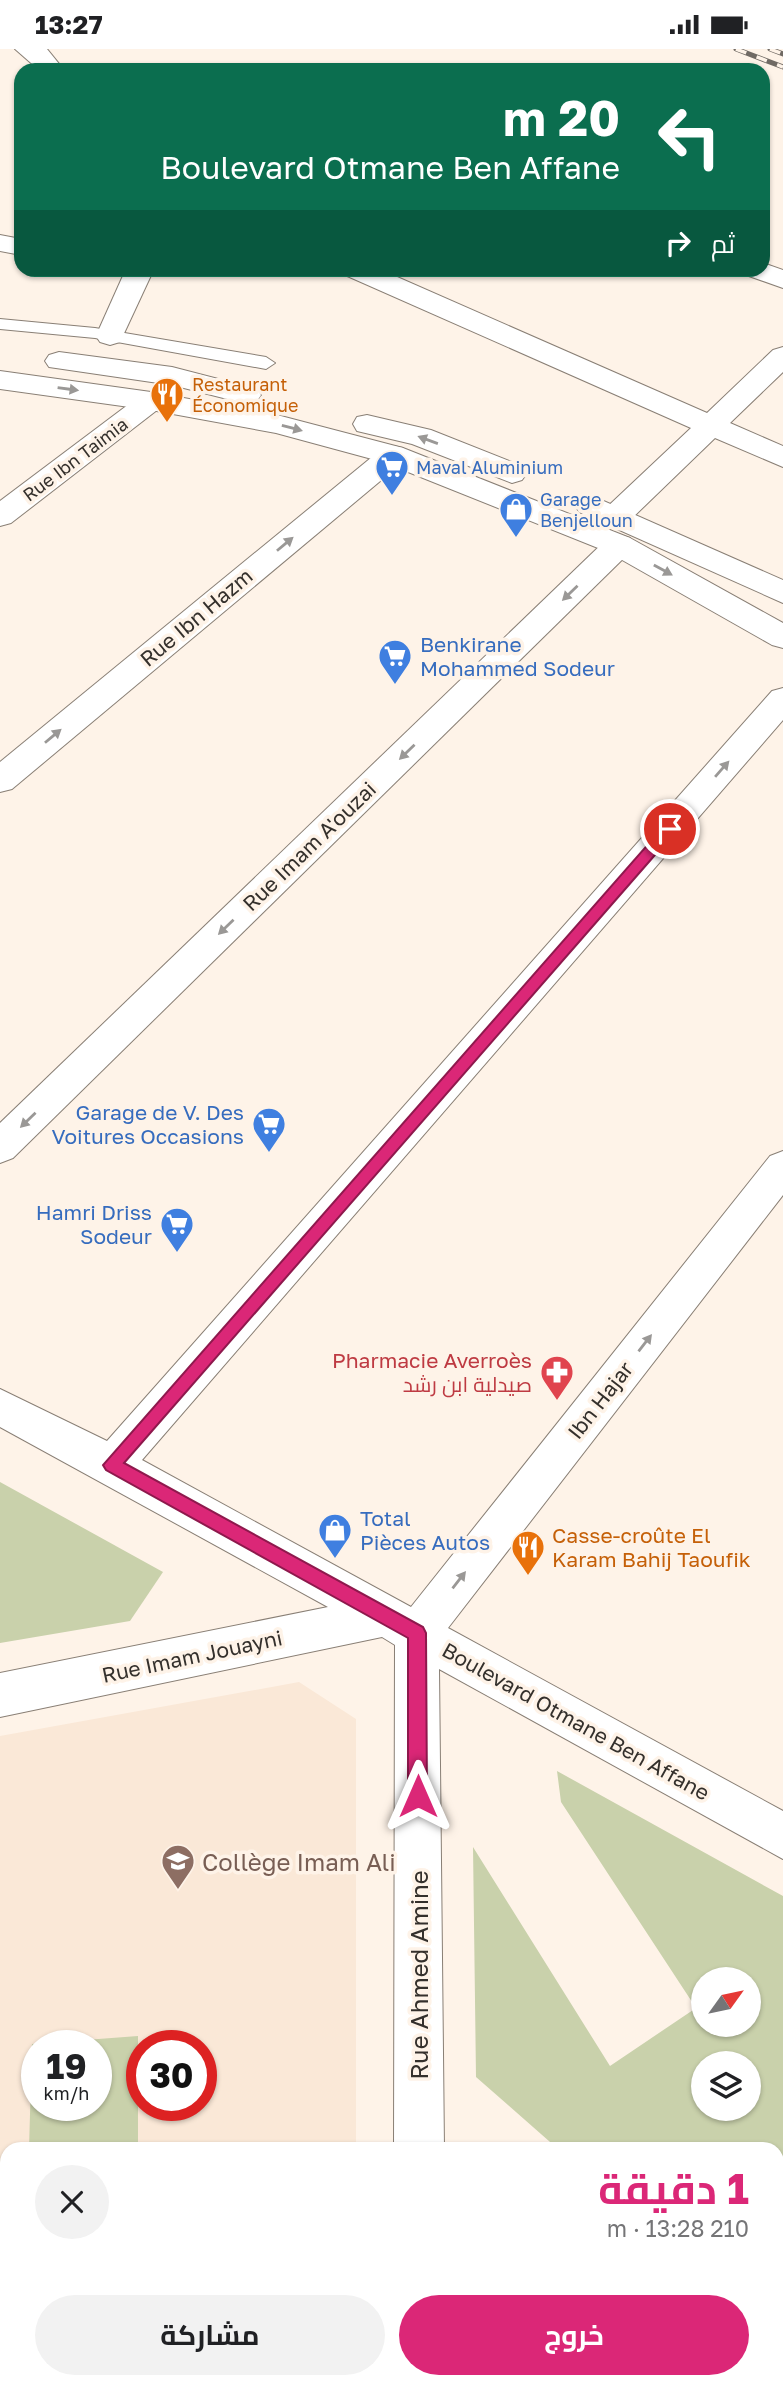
<!DOCTYPE html>
<html lang="ar">
<meta charset="utf-8">
<style>
:root{--surface:#fff;--page:#f2f2f2;--text:#202124;--muted:#757577;--accent:#db2777}
body{margin:0;font-family:"Golos Text",Cairo,sans-serif;background:var(--page);color:var(--text);direction:rtl;height:100vh;display:flex;flex-direction:column;font-size:26px;white-space:nowrap}
*{box-sizing:border-box;margin:0}
p{font-size:23px;color:var(--muted)}
.icon{flex:none;width:38px;height:38px;fill:none;stroke:currentColor;stroke-width:2;stroke-linecap:round;stroke-linejoin:round}
.map{position:relative;flex:1;overflow:hidden;direction:ltr}
.sheet{position:absolute;left:0px;top:2093px;width:784px;height:247px;display:flex;flex-direction:column;background:var(--surface);border-radius:21px 21px 0 0;box-shadow:0 2px 5px #0004;direction:rtl}
.sheet>*{flex:none}
.guide{position:absolute;left:14px;top:14px;width:756px;height:214px;border-radius:21px;box-shadow:0 2px 5px #0004;direction:rtl;background:#0b6e4f;color:#fff;overflow:hidden}
.needle{width:46px;rotate:57deg}
.tools{position:absolute;left:691px;top:1918px;display:grid;gap:14px}
.tools a{display:grid;place-items:center;width:70px;height:70px;border-radius:50%;background:var(--surface);box-shadow:0 2px 5px #0004;font-size:35px}
.speed{position:absolute;left:21px;top:1981px;display:flex;gap:14px;font-size:35px;font-weight:700;text-align:center}
.speed>*{display:grid;place-content:center;width:91px;height:91px;border-radius:50%;background:var(--surface);box-shadow:0 2px 5px #0004;line-height:1}
.speed small{font-size:18px;font-weight:400}
.speed .limit{border:10px solid #d22;background:#fff;color:#111}
.pin{position:absolute;display:grid;place-items:center;width:60px;height:60px;color:#fff;margin:-30px;border:4px solid #fff;border-radius:50%;box-shadow:0 2px 7px #0007}
.me{position:absolute;width:77px;margin:-38px;rotate:0deg;stroke-linejoin:round;filter:drop-shadow(0 0 5px #0008)}
.turn{display:flex;align-items:center;gap:24px;height:147px;padding:0 35px;font-size:32px}
.turn .icon{width:91px;height:91px;stroke-width:2.5}
.turn b{display:block;font-size:49px;line-height:60px}
.then{display:flex;align-items:center;height:66px;padding:0 35px;background:#0003;gap:14px;font-size:26px}
.round{display:grid;place-items:center;flex:none;width:74px;height:74px;border-radius:37px;background:var(--page)}
.overview{display:flex;align-items:center;justify-content:space-between;height:119px;padding:0 35px}
h1{font-size:42px;font-weight:700;line-height:52px;color:var(--accent)}
.cta{display:flex;gap:14px;margin-top:auto;padding:14px 35px}
.cta a{flex:1;height:80px;border-radius:42px;background:var(--accent);color:#fff;font-size:28px;font-weight:700;line-height:80px;text-align:center}
.cta a+a{background:var(--page);color:var(--text)}
.status{display:flex;justify-content:space-between;align-items:center;height:49px;padding:0 35px;background:var(--surface);direction:ltr}
.status svg{height:19px;fill:currentColor}
.map>svg:first-child{display:block}
.built{fill:#fae8d7;fill-rule:evenodd}
.green{fill:#c9d1ab;fill-rule:evenodd}
.lines{fill:none;stroke-linecap:round;stroke-linejoin:round}
.service-casing{stroke:#897f75;stroke-width:2}
.pedestrian-casing{stroke:#897f75;stroke-width:2}
.minor-casing{stroke:#897f75;stroke-width:2}
.tertiary-casing{stroke:#897f75;stroke-width:2}
.service{fill:#fff;fill-rule:evenodd}
.pedestrian{fill:#fff;fill-rule:evenodd}
.minor{fill:#fff;fill-rule:evenodd}
.tertiary{fill:#fff;fill-rule:evenodd}
.rail-casing{stroke:#706a64;stroke-width:5}
.rail{stroke:#fef3e8;stroke-width:3.5;stroke-dasharray:11;stroke-linecap:butt}
.oneway{fill:#9a9896}
.route{fill:#db2777;stroke:#8e194d;stroke-width:2}
.labels{text-anchor:middle;dominant-baseline:central;stroke-width:7;stroke-linejoin:round;paint-order:stroke}
.far-food-label{font-size:18px;fill:#c56008;stroke:#fef3e8;text-anchor:start}
.far-street-label{font-size:18px;fill:#34302c;stroke:#fef3e8}
.far-shop-label{font-size:18px;fill:#366cbe;stroke:#fef3e8;text-anchor:start}
.street-label{font-size:21px;fill:#34302c;stroke:#fef3e8}
.shop-label{font-size:21px;fill:#366cbe;stroke:#fef3e8;text-anchor:start}
.health-label{font-size:21px;fill:#be3a42;stroke:#fef3e8;text-anchor:end}
.food-label{font-size:21px;fill:#c56008;stroke:#fef3e8;text-anchor:start}
.near-education-label{font-size:24px;fill:#785e54;stroke:#fef3e8;text-anchor:start}
.near-street-label{font-size:24px;fill:#34302c;stroke:#fef3e8}
</style>
<div class="status"><b>13:27</b><svg viewBox="0 0 49 12"><path d="M0 12V9h3v3zM5 12V6h3v6zM10 12V3h3v9zM15 12V0h3v12zM26 1h20v11H26zM47 4h2v5h-2z"/></svg></div>
<div class="map">
<svg width="783" height="2339" viewBox="0 0 783 2339">
<rect width="100%" height="100%" fill="#fef3e8"/>
<path class="built" d="M299 1633 356 1670V2100H7V2333H356V2339H0V1687ZM37 1997H96V2056H37ZM142 1997H201V2056H142Z"/>
<g class="green">
<polygon points="0,1433 163,1523 130,1572 0,1594"/>
<path d="M557 1722 783 1847V2303H777V2100H558L476 2028 473 1798 610 2017 696 1959 561 1753ZM749 1930V1976H704V1930ZM749 2014V2060H704V2014Z"/>
<path d="M138 1987V2100H29L32 1995ZM37 1997H96V2056H37Z"/>
<polygon points="2,2268 7,2268 7,2333 189,2333 189,2339 0,2339"/>
<polygon points="490,2333 570,2333 574,2339 490,2339"/>
</g>
<g class="lines">
<defs>
<polygon id="service" points="0,270 95,279 266,308 275,314 266,320 95,289 0,280"/>
<g id="pedestrian">
<polygon points="0,186 21,190 21,206 0,202"/>
<polygon points="126,220 153,222 120,293 110,296 100,293 96,287"/>
</g>
<g id="minor">
<polygon points="15,0 47,0 64,21 39,21"/>
<polygon points="763,214 783,221 783,239 746,226 743,220 763,220"/>
<polygon points="342,220 379,220 707,364 773,301 783,298 783,323 730,374 783,397 783,418 715,389 627,474 616,477 605,474 601,467 605,460 691,379 345,226"/>
<polygon points="151,343 161,346 165,352 161,358 11,474 0,477 0,452 141,346"/>
<polygon points="393,397 403,399 408,406 403,413 12,740 0,743 0,713 383,399"/>
<polygon points="619,486 630,489 634,496 630,503 13,1109 0,1114 0,1074 608,489"/>
<polygon points="783,639 783,671 142,1411 411,1558 770,1107 783,1102 783,1146 448,1579 783,1762 783,1810 439,1620 444,2100 394,2100 395,1596 382,1588 0,1668 0,1624 328,1558 0,1378 0,1340 107,1392 772,642"/>
<rect x="394" y="2333" width="52" height="6"/>
</g>
<g id="tertiary">
<polygon points="59,303 172,318 257,340 261,346 257,352 247,355 172,336 49,318 45,312 49,306"/>
<polygon points="0,322 151,343 277,366 403,399 630,489 783,574 783,599 772,596 608,503 383,413 276,384 151,361 0,340"/>
<polygon points="367,366 431,381 522,417 527,424 522,431 512,434 412,395 357,382 353,375 357,368"/>
<polygon points="590,446 783,531 783,554 579,463 575,456 579,449"/>
</g>
</defs>
<use href="#service" class="service-casing"/>
<use href="#pedestrian" class="pedestrian-casing"/>
<use href="#minor" class="minor-casing"/>
<use href="#tertiary" class="tertiary-casing"/>
<use href="#service" class="service"/>
<use href="#pedestrian" class="pedestrian"/>
<use href="#minor" class="minor"/>
<use href="#tertiary" class="tertiary"/>
<defs>
<g id="rail">
<polyline points="736,0 783,18"/>
<polyline points="770,0 783,5"/>
</g>
</defs>
<use href="#rail" class="rail-casing"/>
<use href="#rail" class="rail"/>
</g>
<defs><path id="oneway-solid" d="M-6-.8H1V-3.2L6.5 0L1 3.2V.8H-6Z" transform="scale(1.75)"/></defs>
<g class="oneway">
<use href="#oneway-solid" transform="translate(68 340) rotate(8)"/>
<use href="#oneway-solid" transform="translate(292 379) rotate(15)"/>
<use href="#oneway-solid" transform="translate(428 391) rotate(-160)"/>
<use href="#oneway-solid" transform="translate(285 495) rotate(-40)"/>
<use href="#oneway-solid" transform="translate(663 521) rotate(29)"/>
<use href="#oneway-solid" transform="translate(570 544) rotate(136)"/>
<use href="#oneway-solid" transform="translate(53 687) rotate(-40)"/>
<use href="#oneway-solid" transform="translate(407 703) rotate(136)"/>
<use href="#oneway-solid" transform="translate(722 720) rotate(-49)"/>
<use href="#oneway-solid" transform="translate(226 878) rotate(136)"/>
<use href="#oneway-solid" transform="translate(28 1071) rotate(136)"/>
<use href="#oneway-solid" transform="translate(645 1294) rotate(-52)"/>
<use href="#oneway-solid" transform="translate(459 1531) rotate(-52)"/>
</g>
<polygon class="route" points="670,774 675,776 675,783 124,1414 423,1578 426,1584 427,1747 424,1754 418,1756 411,1754 408,1747 408,1589 106,1421 103,1416 665,776"/>
<defs>
<symbol id="restaurant-pin" viewBox="-11 -11 22 30"><path d="M0 17L-7.5 6A9.5 9.5 0 1 1 7.5 6Z" fill="#e8710a" stroke="#fef3e8"/><path d="M-5-6h1v4h1v-4h1v4h1v-4h1v5L-1.5 .5V6h-2V.5L-5-1ZM5-6V6H3V1.5H1.5Q1.5-4 5-6Z" fill="#fff"/></symbol>
<symbol id="supermarket-pin" viewBox="-11 -11 22 30"><path d="M0 17L-7.5 6A9.5 9.5 0 1 1 7.5 6Z" fill="#3f7fe0" stroke="#fef3e8"/><path d="M-6-5.5h2.5l.6 2H6L4.5 2H-2.5L-4.4-4H-6ZM-1.5 3.2a1.3 1.3 0 1 0 .1 0ZM3 3.2a1.3 1.3 0 1 0 .1 0Z" fill="#fff"/></symbol>
<symbol id="shop-pin" viewBox="-11 -11 22 30"><path d="M0 17L-7.5 6A9.5 9.5 0 1 1 7.5 6Z" fill="#3f7fe0" stroke="#fef3e8"/><path d="M-5-2.5h2.3a2.7 3.5 0 0 1 5.4 0H5L5.5 6h-11ZM-1.5-2.5h3a1.5 2.3 0 0 0-3 0Z" fill="#fff"/></symbol>
<symbol id="pharmacy-pin" viewBox="-11 -11 22 30"><path d="M0 17L-7.5 6A9.5 9.5 0 1 1 7.5 6Z" fill="#e0444e" stroke="#fef3e8"/><path d="M-2-6h4v4h4v4h-4v4h-4v-4h-4v-4h4Z" fill="#fff"/></symbol>
<symbol id="school-pin" viewBox="-11 -11 22 30"><path d="M0 17L-7.5 6A9.5 9.5 0 1 1 7.5 6Z" fill="#8d6e63" stroke="#fef3e8"/><path d="M0-5L7-2L0 1L-7-2ZM-4 1L0 2.5L4 1V4Q0 6-4 4Z" fill="#fff"/></symbol>
</defs>
<g fill-rule="evenodd">
<use href="#restaurant-pin" x="148" y="326" width="38" height="52"/>
<use href="#supermarket-pin" x="373" y="399" width="38" height="52"/>
<use href="#shop-pin" x="497" y="441" width="38" height="52"/>
<use href="#supermarket-pin" x="376" y="588" width="38" height="52"/>
<use href="#supermarket-pin" x="250" y="1056" width="38" height="52"/>
<use href="#supermarket-pin" x="158" y="1156" width="38" height="52"/>
<use href="#pharmacy-pin" x="538" y="1304" width="38" height="52"/>
<use href="#shop-pin" x="316" y="1462" width="38" height="52"/>
<use href="#restaurant-pin" x="509" y="1479" width="38" height="52"/>
<use href="#school-pin" x="159" y="1793" width="38" height="52"/>
</g>
<g class="labels">
<g class="far-food-label">
<text x="192" y="335">Restaurant<tspan x="192" dy="21">Économique</tspan></text>
</g>
<g class="far-street-label">
<text transform="translate(75 410) rotate(-37)">Rue Ibn Taimia</text>
</g>
<g class="far-shop-label">
<text x="416" y="418">Maval Aluminium</text>
<text x="540" y="450">Garage<tspan x="540" dy="21">Benjelloun</tspan></text>
</g>
<g class="street-label">
<text transform="translate(196 568) rotate(-40)">Rue Ibn Hazm</text>
<text transform="translate(309 797) rotate(-44)">Rue Imam A'ouzai</text>
<text transform="translate(600 1351) rotate(-52)">Ibn Hajar</text>
<text transform="translate(192 1607) rotate(-12)">Rue Imam Jouayni</text>
<text transform="translate(576 1672) rotate(29)">Boulevard Otmane Ben Affane</text>
</g>
<g class="shop-label">
<text x="420" y="595">Benkirane<tspan x="420" dy="24">Mohammed Sodeur</tspan></text>
<text x="244" y="1063" text-anchor="end">Garage de V. Des<tspan x="244" dy="24">Voitures Occasions</tspan></text>
<text x="152" y="1163" text-anchor="end">Hamri Driss<tspan x="152" dy="24">Sodeur</tspan></text>
<text x="360" y="1469">Total<tspan x="360" dy="24">Pièces Autos</tspan></text>
</g>
<g class="health-label">
<text x="532" y="1311">Pharmacie Averroès<tspan x="532" dy="24">صيدلية ابن رشد</tspan></text>
</g>
<g class="food-label">
<text x="552" y="1486">Casse-croûte El<tspan x="552" dy="24">Karam Bahij Taoufik</tspan></text>
</g>
<g class="near-education-label">
<text x="202" y="1812">Collège Imam Ali</text>
</g>
<g class="near-street-label">
<text transform="translate(418 1926) rotate(-90)">Rue Ahmed Amine</text>
</g>
</g>
</svg>
<div class="tools">
<a><svg class="needle" viewBox="-14 -14 28 28"><path d="M0-13l5 13h-10z" fill="#e53935"/><path d="M0 13l5-13h-10z" fill="#757577"/></svg></a>
<a><svg class="icon" aria-label="layers" viewBox="0 0 24 24"><path d="M12 4l9 5-9 5-9-5zM3 14l9 5 9-5"/></svg></a>
</div>
<div class="speed"><div>19<small>km/h</small></div><div class="limit">30</div></div>
<div class="pin" style="left:670px;top:780px;background:#d93025"><svg class="icon" aria-label="arrive" viewBox="0 0 24 24"><path d="M6 21V4h12l-3 4 3 4H6"/></svg></div>
<svg class="me" style="left:418px;top:1747px" viewBox="-20 -20 40 40"><path d="M0-17L14 15 0 8-14 15z" fill="#db2777" stroke="#fff" stroke-width="4"/></svg>
<div class="guide">
<div class="turn"><svg class="icon" aria-label="left" viewBox="0 0 24 24"><path d="M17 20v-9H6M10 6l-5 5 5 5"/></svg><div><b>20 m</b>Boulevard Otmane Ben Affane</div></div>
<div class="then">ثم<svg class="icon" aria-label="right" viewBox="0 0 24 24"><path d="M7 20v-9h11M14 6l5 5-5 5"/></svg></div>
</div>
<section class="sheet">
<div class="overview"><div><h1>1 دقيقة</h1><p>210 m · 13:28</p></div><a class="round"><svg class="icon" aria-label="close" viewBox="0 0 24 24"><path d="M6 6l12 12M18 6L6 18"/></svg></a></div>
<div class="cta"><a>خروج</a><a>مشاركة</a></div>
</section>
</div>
